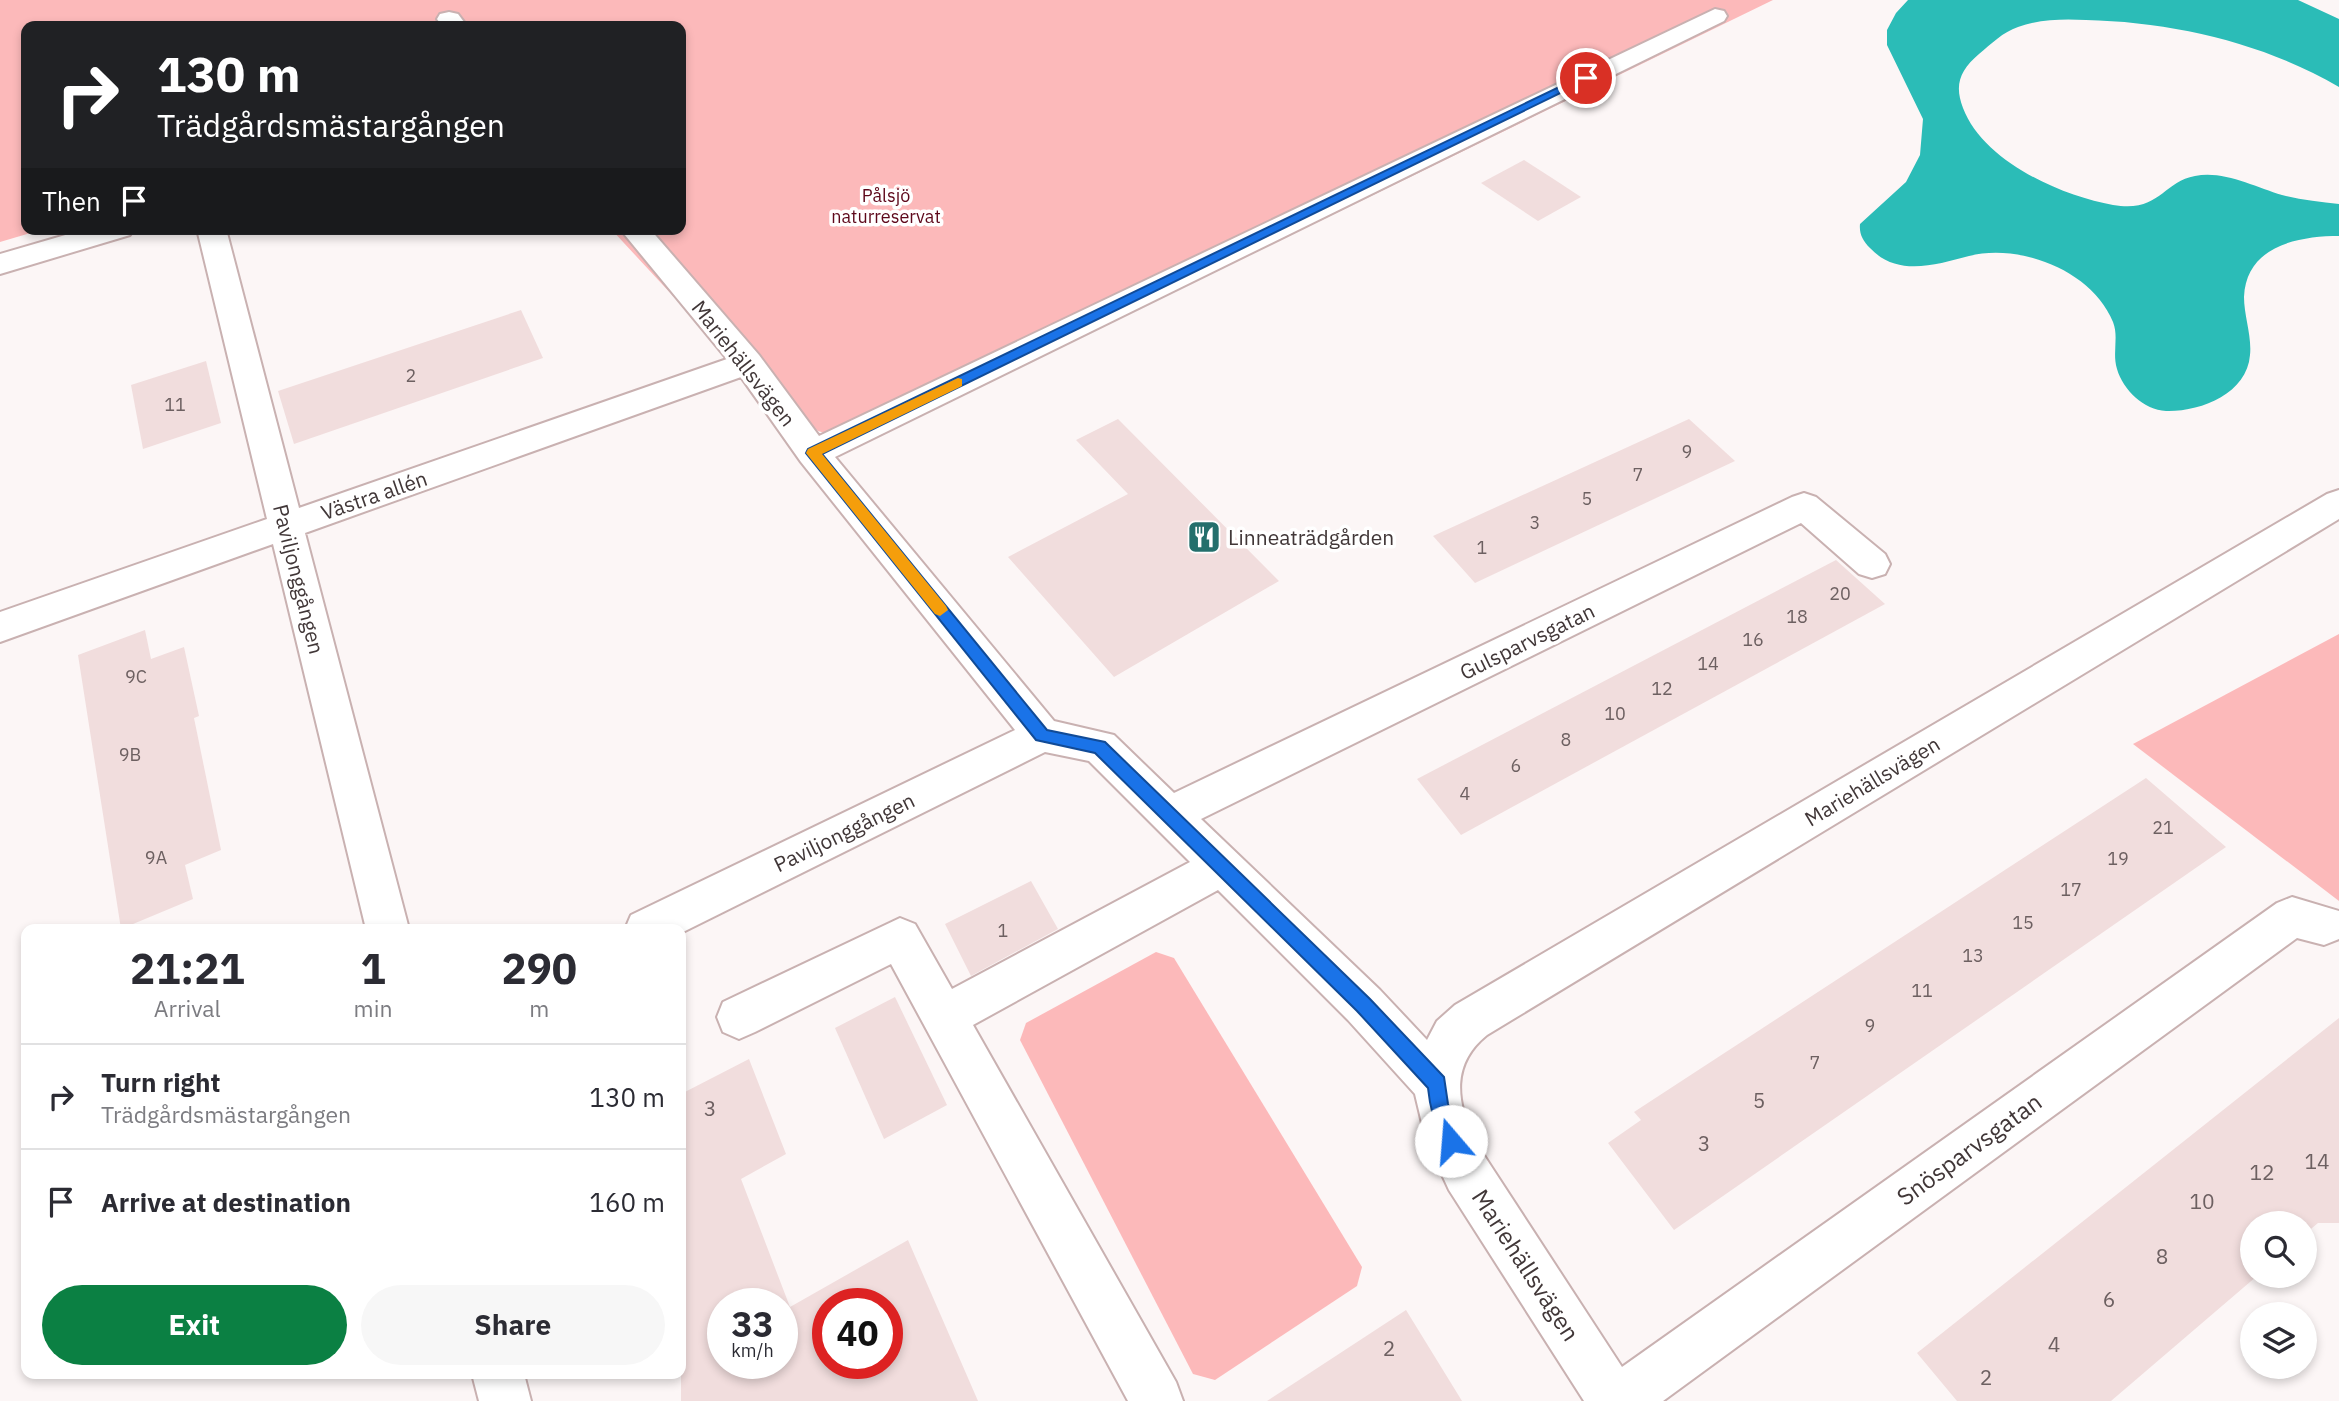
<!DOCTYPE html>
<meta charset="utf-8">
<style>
:root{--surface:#fff;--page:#f7f7f7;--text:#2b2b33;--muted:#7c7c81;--line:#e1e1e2;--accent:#0b8043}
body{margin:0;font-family:"IBM Plex Sans",sans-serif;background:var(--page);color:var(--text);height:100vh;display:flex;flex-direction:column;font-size:26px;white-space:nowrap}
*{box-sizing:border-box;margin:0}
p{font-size:23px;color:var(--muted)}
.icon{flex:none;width:38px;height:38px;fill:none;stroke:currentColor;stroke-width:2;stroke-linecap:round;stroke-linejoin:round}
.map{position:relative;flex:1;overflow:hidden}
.details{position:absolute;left:21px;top:924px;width:665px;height:455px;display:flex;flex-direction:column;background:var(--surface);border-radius:14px;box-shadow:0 4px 10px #0003}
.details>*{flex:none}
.top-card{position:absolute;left:21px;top:21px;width:665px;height:214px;border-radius:14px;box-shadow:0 4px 10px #0003;background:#202124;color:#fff;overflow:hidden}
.fabs{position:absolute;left:2240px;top:1211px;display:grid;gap:14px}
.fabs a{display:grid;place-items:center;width:77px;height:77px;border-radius:50%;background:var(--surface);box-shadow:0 4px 10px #0003;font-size:35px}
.speed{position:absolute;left:707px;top:1288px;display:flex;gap:14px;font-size:35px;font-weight:700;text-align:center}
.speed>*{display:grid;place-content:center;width:91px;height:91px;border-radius:50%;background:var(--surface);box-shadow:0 4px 10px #0003;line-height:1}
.speed small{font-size:18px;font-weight:400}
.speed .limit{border:10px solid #d22;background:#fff;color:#111}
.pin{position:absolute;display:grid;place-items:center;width:60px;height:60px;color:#fff;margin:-30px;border:4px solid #fff;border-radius:50%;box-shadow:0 2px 7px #0007}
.me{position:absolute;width:77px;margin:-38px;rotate:342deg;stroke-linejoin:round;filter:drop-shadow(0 0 5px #0008)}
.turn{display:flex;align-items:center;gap:24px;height:147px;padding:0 21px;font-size:32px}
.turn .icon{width:91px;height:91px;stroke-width:2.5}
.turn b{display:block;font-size:49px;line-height:60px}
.then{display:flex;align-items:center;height:66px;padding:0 21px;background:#0003;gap:14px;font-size:26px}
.eta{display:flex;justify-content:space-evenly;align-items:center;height:119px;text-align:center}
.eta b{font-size:42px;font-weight:700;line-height:49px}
.cta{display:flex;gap:14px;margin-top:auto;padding:14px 21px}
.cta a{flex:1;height:80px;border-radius:42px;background:var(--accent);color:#fff;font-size:28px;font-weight:700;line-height:80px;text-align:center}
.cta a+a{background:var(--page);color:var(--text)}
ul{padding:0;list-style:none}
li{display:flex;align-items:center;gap:21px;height:105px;padding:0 21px;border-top:2px solid var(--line)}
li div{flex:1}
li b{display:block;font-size:26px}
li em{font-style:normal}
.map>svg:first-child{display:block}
.green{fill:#fcb9ba}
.water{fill:#2bbcb7}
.building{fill:#f1dddd;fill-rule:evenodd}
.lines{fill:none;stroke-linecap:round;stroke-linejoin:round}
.minor-casing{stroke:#c9b1b1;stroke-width:4}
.minor{fill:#fff;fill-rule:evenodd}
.route{fill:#1a73e8;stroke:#114b97;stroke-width:2}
.slow{fill:#f59e0b}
.labels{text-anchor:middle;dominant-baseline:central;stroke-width:7;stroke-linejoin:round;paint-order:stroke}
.far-park-label{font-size:18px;fill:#5e081b;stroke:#fff}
.number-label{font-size:18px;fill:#6d6061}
.street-label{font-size:21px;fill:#413738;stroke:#fff}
.poi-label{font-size:21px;fill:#413738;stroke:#fff;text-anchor:start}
.near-number-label{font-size:21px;fill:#6d6061}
.near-street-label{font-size:24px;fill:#413738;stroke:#fff}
</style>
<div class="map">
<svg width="2339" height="1401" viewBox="0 0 2339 1401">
<rect width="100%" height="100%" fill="#fcf6f6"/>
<g class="green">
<polygon points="0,0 1773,0 862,444 818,431 724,351 611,229 681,229 681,26 457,26 455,23 422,26 26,26 26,229 44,229 0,242"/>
<polygon points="2339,634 2339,901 2133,744"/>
<polygon points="1156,952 1174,958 1362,1267 1357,1286 1215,1380 1193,1374 1020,1040 1026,1023"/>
</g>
<path class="water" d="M1908 0H2298L2339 19V87C2264 43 2173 22 2086 20 2064 19 2039 19 2018 27 2003 32 1991 44 1979 54 1960 70 1954 85 1963 108 1983 161 2061 196 2113 205 2160 213 2162 182 2195 176 2223 170 2255 187 2282 195 2300 200 2320 202 2339 204V236C2298 236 2246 246 2244 297 2244 316 2252 336 2250 355 2247 394 2200 412 2166 411 2144 410 2123 390 2117 369 2112 353 2119 337 2113 322 2092 270 2019 243 1969 256 1935 265 1897 277 1870 248 1863 241 1859 234 1860 224L1906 182 1920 155 1923 119 1887 45V30L1896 13Z"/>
<g class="building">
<polygon points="1524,160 1552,178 1581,197 1538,221 1481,183"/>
<polygon points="521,310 543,358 294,444 278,391"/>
<polygon points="206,361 221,423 143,449 131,385"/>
<polygon points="1118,419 1279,581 1114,677 1008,557 1128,494 1076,440"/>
<polygon points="1689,419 1735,461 1475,583 1433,536"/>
<polygon points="1836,560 1885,604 1461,835 1417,779"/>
<polygon points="145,630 151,659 184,647 199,716 194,718 221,850 185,865 193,899 121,929 78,655"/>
<polygon points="2146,778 2226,847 1674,1230 1608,1143 1641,1120 1634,1112"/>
<polygon points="1031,881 1058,929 971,976 945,924"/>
<polygon points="895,997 947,1105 884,1139 835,1028"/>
<polygon points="2339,1018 2339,1223 2318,1223 2305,1234 2305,1223 2252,1223 2252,1276 2257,1276 2111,1401 1957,1401 1917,1353"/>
<path d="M749 1059 786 1154 741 1179 790 1307 908 1240 978 1401H681V1094ZM723 1304H782V1363H723ZM828 1304H887V1363H828Z"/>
<polygon points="1406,1310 1462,1401 1267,1401"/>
</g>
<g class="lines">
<defs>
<g id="minor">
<path d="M1715 9 1724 11 1727 16 1724 21 835 457 1054 721 1114 735 1174 793 1792 497 1804 493 1816 497 1885 554 1890 564 1885 574 1872 578 1859 574 1801 523 1201 819 1380 990 1427 1040 1437 1021 1455 1005 2327 494 2339 490V519L1487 1035C1451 1064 1456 1101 1474 1140L1622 1367 2277 903 2292 897 2339 911V939L2324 945 2297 938 1663 1401H1584L1449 1190 1426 1140 1415 1094 1348 1020 1218 890 973 1025 1176 1382 1183 1401H1128L891 964 755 1032 739 1039 723 1032 717 1017 723 1002 900 918 915 924 952 989 1190 862 1089 761 1045 752 681 933V929H625L631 915 1015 730 801 462 741 377 305 533 409 929H366L273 544 0 642V612L267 519 197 229H226L299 508 727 359 620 229H650L759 355 819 436Z"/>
<polygon points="449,12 458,14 467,26 442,26 437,19 440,14"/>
<polygon points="86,229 134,229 130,235 0,274 0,254"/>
<polygon points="472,1374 524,1374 531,1401 479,1401"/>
</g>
</defs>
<use href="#minor" class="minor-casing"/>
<use href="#minor" class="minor"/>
</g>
<path class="route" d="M1582 76 1591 78 822 454 1047 730 1105 742 1370 999 1444 1077 1448 1104 1461 1141 1458 1148 1451 1151 1444 1148C1436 1129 1430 1109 1428 1088L1357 1011 1095 753 1036 740 806 453 808 449Z"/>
<polygon class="slow" points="958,378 962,379 962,386 822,454 946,606 948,610 940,616 935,614 806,453 808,449"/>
<defs>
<symbol id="restaurant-square" viewBox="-11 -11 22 22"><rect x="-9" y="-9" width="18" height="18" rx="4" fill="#246f6c" stroke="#fff"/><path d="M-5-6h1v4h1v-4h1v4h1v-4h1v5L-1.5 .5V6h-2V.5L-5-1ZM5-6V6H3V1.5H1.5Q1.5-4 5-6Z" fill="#fff"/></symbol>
</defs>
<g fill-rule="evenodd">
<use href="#restaurant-square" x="1185" y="518" width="38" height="38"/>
</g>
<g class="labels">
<g class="far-park-label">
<text x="886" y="195">Pålsjö<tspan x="886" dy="21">naturreservat</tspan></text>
</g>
<g class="number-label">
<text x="411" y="375">2</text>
<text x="175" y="404">11</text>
<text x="1687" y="451">9</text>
<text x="1638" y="474">7</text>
<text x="1587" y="498">5</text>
<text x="1535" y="522">3</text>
<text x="1482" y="547">1</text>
<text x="1840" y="593">20</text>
<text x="1797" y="616">18</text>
<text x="1753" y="639">16</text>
<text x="1708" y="663">14</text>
<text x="136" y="676">9C</text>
<text x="1662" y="688">12</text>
<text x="1615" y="713">10</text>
<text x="1566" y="739">8</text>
<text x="130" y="754">9B</text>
<text x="1516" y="765">6</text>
<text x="1465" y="793">4</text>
<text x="2163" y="827">21</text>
<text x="156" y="857">9A</text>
<text x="2118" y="858">19</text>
<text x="2071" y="889">17</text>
<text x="2023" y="922">15</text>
<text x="1003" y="930">1</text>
<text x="1973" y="955">13</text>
<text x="1922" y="990">11</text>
<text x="1870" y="1025">9</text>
<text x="1815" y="1062">7</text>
</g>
<g class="street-label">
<text transform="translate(744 363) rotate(52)">Mariehällsvägen</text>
<text transform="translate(374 495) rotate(-19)">Västra allén</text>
<text transform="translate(299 579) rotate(76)">Paviljonggången</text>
<text transform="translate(1527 641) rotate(-26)">Gulsparvsgatan</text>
<text transform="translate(1872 781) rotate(-31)">Mariehällsvägen</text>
<text transform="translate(844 832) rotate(-26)">Paviljonggången</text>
</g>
<g class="poi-label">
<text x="1228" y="537">Linneaträdgården</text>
</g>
<g class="near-number-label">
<text x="1759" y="1100">5</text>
<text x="710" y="1108">3</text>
<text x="1704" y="1143">3</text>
<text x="2317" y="1161">14</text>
<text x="2262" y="1172">12</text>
<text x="2202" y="1201">10</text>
<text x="2162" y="1256">8</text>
<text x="2109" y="1299">6</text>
<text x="2054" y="1344">4</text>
<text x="1389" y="1348">2</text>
<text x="1986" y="1377">2</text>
</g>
<g class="near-street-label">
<text transform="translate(1969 1149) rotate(-36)">Snösparvsgatan</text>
<text transform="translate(1526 1265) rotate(57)">Mariehällsvägen</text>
</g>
</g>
</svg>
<div class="fabs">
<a><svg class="icon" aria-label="search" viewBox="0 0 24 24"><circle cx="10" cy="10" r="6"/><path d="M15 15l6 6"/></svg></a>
<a><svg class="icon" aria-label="layers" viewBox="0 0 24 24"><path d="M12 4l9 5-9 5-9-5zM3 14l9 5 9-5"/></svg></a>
</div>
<div class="speed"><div>33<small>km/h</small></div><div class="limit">40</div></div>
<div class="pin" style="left:1586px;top:78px;background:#d93025"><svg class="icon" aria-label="arrive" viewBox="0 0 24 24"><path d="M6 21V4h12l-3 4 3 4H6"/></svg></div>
<svg class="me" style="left:1451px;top:1141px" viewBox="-20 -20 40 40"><circle r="19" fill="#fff"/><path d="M0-13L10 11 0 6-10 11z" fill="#1a73e8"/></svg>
<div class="top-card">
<div class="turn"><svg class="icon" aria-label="right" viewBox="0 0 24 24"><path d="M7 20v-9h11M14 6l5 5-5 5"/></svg><div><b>130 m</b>Trädgårdsmästargången</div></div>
<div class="then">Then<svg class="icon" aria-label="arrive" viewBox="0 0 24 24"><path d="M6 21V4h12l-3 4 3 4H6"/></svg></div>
</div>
<section class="details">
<div class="eta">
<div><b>21:21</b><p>Arrival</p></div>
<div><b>1</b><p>min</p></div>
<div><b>290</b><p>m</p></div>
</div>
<ul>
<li><svg class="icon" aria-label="right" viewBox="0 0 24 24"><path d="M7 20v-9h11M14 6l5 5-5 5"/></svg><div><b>Turn right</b><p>Trädgårdsmästargången</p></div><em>130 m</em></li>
<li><svg class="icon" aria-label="arrive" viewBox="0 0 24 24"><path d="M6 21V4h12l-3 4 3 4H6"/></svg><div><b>Arrive at destination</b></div><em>160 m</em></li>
</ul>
<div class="cta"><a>Exit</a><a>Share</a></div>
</section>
</div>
